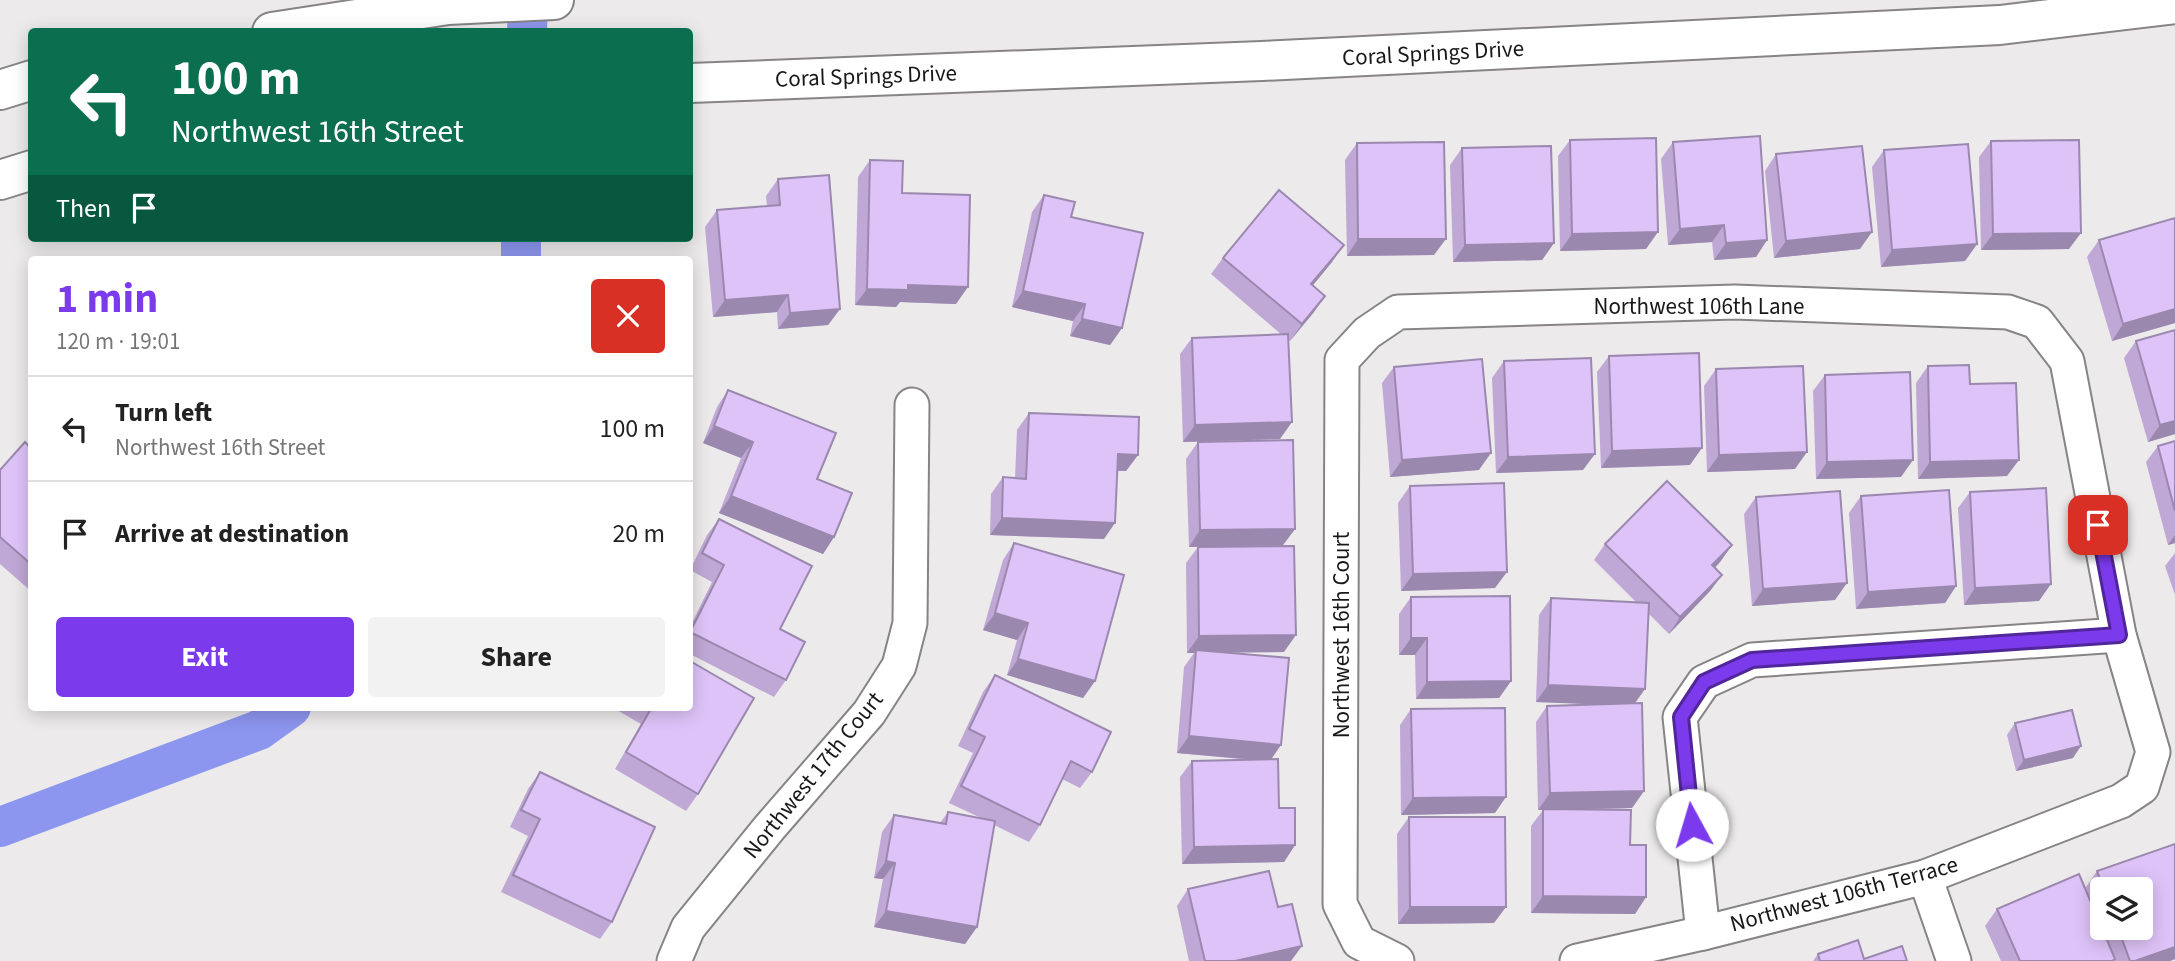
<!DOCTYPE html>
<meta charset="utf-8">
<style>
:root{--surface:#fff;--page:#f2f2f2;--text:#222;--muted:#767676;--line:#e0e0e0;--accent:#7c3aed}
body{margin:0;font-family:"Source Sans 3",sans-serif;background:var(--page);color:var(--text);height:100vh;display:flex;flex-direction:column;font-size:26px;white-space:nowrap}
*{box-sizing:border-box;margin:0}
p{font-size:23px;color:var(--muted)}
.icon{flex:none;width:38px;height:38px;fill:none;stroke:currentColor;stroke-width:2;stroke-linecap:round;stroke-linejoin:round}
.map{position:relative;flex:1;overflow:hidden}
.details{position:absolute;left:28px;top:256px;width:665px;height:455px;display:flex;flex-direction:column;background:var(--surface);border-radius:7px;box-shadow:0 4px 18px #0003}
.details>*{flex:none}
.banner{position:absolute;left:28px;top:28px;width:665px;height:214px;border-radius:7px;box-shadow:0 4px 18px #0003;background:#0b6e4f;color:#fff;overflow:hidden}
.buttons{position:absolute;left:2090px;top:877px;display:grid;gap:14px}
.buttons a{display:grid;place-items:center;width:63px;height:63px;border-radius:7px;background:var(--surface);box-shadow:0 4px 18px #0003;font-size:35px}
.pin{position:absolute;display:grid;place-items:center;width:60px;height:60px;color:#fff;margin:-30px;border-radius:14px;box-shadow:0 4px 10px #0006}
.me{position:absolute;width:77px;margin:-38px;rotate:354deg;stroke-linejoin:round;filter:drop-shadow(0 0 5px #0008)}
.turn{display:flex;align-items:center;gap:24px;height:147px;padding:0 28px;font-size:32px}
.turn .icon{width:91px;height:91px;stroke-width:2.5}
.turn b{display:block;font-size:49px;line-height:60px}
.then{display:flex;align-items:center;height:66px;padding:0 28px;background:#0003;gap:14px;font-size:26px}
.round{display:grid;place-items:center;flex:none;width:74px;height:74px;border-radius:7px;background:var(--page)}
.summary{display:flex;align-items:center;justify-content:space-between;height:119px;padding:0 28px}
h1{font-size:42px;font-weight:700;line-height:52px;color:var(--accent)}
.button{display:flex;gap:14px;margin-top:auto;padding:14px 28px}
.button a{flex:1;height:80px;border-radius:7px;background:var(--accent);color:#fff;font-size:28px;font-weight:700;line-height:80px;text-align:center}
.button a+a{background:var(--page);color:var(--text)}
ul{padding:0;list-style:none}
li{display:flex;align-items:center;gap:21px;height:105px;padding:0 28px;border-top:2px solid var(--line)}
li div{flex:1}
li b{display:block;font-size:26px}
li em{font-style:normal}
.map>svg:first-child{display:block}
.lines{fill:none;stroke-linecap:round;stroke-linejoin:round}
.canal{stroke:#8d96ef;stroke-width:40}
.minor-casing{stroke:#868485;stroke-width:37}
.secondary-casing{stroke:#868485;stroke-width:42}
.minor{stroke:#fff;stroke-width:33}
.secondary{stroke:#fff;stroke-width:38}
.wall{fill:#bfa8d5;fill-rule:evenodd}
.shaded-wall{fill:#9b88ae}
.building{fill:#dec3f8;stroke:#9b88ae;stroke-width:2}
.route-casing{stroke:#51269a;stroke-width:18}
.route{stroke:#7c3aed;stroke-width:12}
.labels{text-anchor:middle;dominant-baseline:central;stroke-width:7;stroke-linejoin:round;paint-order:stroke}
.street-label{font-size:23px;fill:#191819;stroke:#fff}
</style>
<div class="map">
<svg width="2175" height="961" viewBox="0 0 2175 961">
<rect width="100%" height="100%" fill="#edeaec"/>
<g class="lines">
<g class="canal">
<polyline points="527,32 528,0"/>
<polyline points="521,259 521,238"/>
<polyline points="0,827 259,730 291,707"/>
</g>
<defs>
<g id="minor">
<polyline points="1925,877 1954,961"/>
<polyline points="1703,933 1680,717 1704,682 1752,660 2119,635"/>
<polyline points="674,961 688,928 770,827 869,713 899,666 910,623 912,405"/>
<polyline points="1397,961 1359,942 1340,904 1342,360 1367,333 1398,312 1735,302 2008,312 2037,322 2067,361 2119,635 2153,752 2142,787 2121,801 1925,877 1703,933 1577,961"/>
</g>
<g id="secondary">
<polyline points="272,32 448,5 554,0"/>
<polyline points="690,83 1262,61 2000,25 2175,4"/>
<polyline points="0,90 32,80"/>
<polyline points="0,180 32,170"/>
</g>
</defs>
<use href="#minor" class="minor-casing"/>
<use href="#secondary" class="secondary-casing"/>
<use href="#minor" class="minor"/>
<use href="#secondary" class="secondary"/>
</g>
<g class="wall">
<polygon points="1570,140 1646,249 1560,251 1558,156"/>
<polygon points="1991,141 2069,249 1981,250 1979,157"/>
<polygon points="1673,142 1767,240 1756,257 1714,260 1712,242 1668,245 1661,159"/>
<polygon points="1357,143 1434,255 1347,256 1345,160"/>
<polygon points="1462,148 1554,243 1542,260 1453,262 1450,165"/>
<polygon points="1884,150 1977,244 1965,261 1881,267 1872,167"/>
<polygon points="1776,154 1860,249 1774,258 1765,171"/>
<polygon points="870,160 902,193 956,304 900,302 896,307 855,305 858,177"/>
<polygon points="778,179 840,309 828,325 778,329 777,312 713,317 705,227 717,210 767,206 766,196"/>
<polygon points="1044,195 1071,217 1122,328 1110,345 1070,336 1073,321 1012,307 1032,212"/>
<polygon points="2099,240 2175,323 2112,341 2087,257"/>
<polygon points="1223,258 1332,262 1313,285 1314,312 1290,341 1288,340 1280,439 1183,442 1180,354 1192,338 1282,335 1211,274"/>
<polygon points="2175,330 2175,434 2148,442 2124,358 2136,341"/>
<polygon points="1609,356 1690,465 1601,468 1597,372"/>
<polygon points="1504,361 1583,470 1496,473 1492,378"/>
<polygon points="1928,366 1970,384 2007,476 1918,479 1916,383"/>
<polygon points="1394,367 1479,470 1390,477 1382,383"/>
<polygon points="1716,369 1795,469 1707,472 1704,386"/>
<polygon points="1825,375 1901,477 1816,479 1813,391"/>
<polygon points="728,390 817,479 834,537 823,554 719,513 741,458 703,443 717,407"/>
<polygon points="1029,413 1138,455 1126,471 1117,471 1104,539 990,535 991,494 1003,477 1015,478 1017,430"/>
<polygon points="2175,441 2175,543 2168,545 2146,462 2158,446"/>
<polygon points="1198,442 1295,529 1283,545 1284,652 1219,652 1271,759 1279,808 1295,845 1284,862 1182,864 1180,777 1192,761 1250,760 1177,753 1184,667 1194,653 1187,653 1186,563 1198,547 1189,547 1186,459"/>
<polygon points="32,449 32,592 0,564 0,470"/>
<polygon points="1410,486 1495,588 1401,591 1398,503"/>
<polygon points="1970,492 2039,601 1964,605 1958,508"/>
<polygon points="1861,496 1956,586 1945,603 1856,609 1849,513"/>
<polygon points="1756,497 1835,600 1752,606 1744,514"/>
<polygon points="719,519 786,680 774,697 690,654 690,627 712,582 690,570 707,535"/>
<polygon points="1014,543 1095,681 1083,698 1007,675 1017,640 983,630 1003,560"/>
<polygon points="1605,544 1732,545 1720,562 1715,568 1722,575 1710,591 1669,634 1649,614 1635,704 1644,791 1632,808 1561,810 1630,845 1646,897 1635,914 1531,913 1531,826 1543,810 1538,810 1536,722 1547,706 1597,704 1536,702 1539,615 1551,598 1636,602 1594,560"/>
<polygon points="2175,553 2175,595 2165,566"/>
<polygon points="1411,597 1511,681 1499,698 1416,699 1415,655 1399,655 1399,614"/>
<polygon points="995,675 1092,772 1080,788 1062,779 1040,825 1029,842 994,825 977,927 965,944 874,927 883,879 874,878 882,832 894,815 940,823 948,812 981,818 949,803 973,753 958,746 983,692"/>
<polygon points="616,707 690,707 698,794 686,811 615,769 641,724 615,709"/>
<polygon points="1411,709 1495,813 1401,815 1400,725"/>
<polygon points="2015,723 2073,758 2016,771 2007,735"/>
<polygon points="540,772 612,922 600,939 501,892 528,836 510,827 528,789"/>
<polygon points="1409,817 1494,923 1398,924 1397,834"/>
<path d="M2175 844V959L2170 961H2001L1985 926 1997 909 2079 874 2093 908 2086 887 2097 871ZM2102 889H2140V928H2102Z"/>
<polygon points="1188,889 1291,961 1189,961 1177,906"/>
<polygon points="1818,954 1864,959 1907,961 1813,961"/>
</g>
<g class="shaded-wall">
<polygon points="1724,225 1712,242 1668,245 1680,229"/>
<polygon points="1658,232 1646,249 1560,251 1572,234"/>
<polygon points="1872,232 1860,249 1774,258 1786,241"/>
<polygon points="2081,233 2069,249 1981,250 1993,234"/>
<polygon points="1358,239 1446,239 1434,255 1347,256"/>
<polygon points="1767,240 1756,257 1714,260 1726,243"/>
<polygon points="1554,243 1542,260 1453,262 1465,245"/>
<polygon points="1977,244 1965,261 1881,267 1892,250"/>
<polygon points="1344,245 1332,262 1300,301 1311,284"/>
<polygon points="908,285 968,287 956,304 900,302 896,307 855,305 867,289"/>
<polygon points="1023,291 1085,304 1073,321 1012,307"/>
<polygon points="788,295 777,312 713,317 725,300"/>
<polygon points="1325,296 1314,312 1290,341 1302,324"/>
<polygon points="840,309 828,325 778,329 790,313"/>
<polygon points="2175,309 2175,323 2112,341 2123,324"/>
<polygon points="1082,319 1122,328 1110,345 1070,336"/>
<polygon points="2175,421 2175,434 2148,442 2160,425"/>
<polygon points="1292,422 1280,439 1183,442 1195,425"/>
<polygon points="714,426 753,442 741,458 703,443"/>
<polygon points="1702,448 1690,465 1601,468 1612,451"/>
<polygon points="1807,452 1795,469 1707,472 1719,455"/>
<polygon points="1491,453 1479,470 1390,477 1402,460"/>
<polygon points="1118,454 1138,455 1126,471 1106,470"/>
<polygon points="1595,454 1583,470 1496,473 1508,457"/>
<polygon points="1913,460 1901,477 1816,479 1827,462"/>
<polygon points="2019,460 2007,476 1918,479 1930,462"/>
<polygon points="731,496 834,537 823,554 719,513"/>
<polygon points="1002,518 1115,523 1104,539 990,535"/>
<polygon points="1295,529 1283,545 1189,547 1200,530"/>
<polygon points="2175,535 2175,543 2168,545"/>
<polygon points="1732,545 1720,562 1701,582 1712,565"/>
<polygon points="1507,572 1495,588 1401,591 1413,574"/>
<polygon points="1722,575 1710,591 1669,634 1680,617"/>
<polygon points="1847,583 1835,600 1752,606 1763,589"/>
<polygon points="2051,584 2039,601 1964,605 1975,588"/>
<polygon points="1956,586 1945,603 1856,609 1868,592"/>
<polygon points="995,613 1028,623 1017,640 983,630"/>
<polygon points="1296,635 1284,652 1196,653 1196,650 1194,653 1187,653 1199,636"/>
<polygon points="1411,638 1427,638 1415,655 1399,655"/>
<polygon points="1018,659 1095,681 1083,698 1007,675"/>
<polygon points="1511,681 1499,698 1416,699 1427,682"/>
<polygon points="1548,685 1645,689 1633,706 1536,702"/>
<polygon points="1189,736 1281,745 1270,761 1177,753"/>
<polygon points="2081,746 2073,758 2016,771 2024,760"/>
<polygon points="1644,791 1632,808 1538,810 1550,793"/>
<polygon points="1506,797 1495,813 1401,815 1413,798"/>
<polygon points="1295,845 1284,862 1182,864 1194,847"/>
<polygon points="886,861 895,863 883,879 874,878"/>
<polygon points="1543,896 1646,897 1635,914 1531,913"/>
<polygon points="1410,907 1506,907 1494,923 1398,924"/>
<polygon points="886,911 977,927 965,944 874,927"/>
<polygon points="1302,946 1291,961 1235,961"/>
<polygon points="2175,947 2175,959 2170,961 2135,961"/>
</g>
<g class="building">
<polygon points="1760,136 1767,240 1726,243 1724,225 1680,229 1673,142"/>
<polygon points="1656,138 1658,232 1572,234 1570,140"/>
<polygon points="2079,140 2081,233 1993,234 1991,141"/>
<polygon points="1444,142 1446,239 1358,239 1357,143"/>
<polygon points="1968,144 1977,244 1892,250 1884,150"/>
<polygon points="1551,146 1554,243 1465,245 1462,148"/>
<polygon points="1862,146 1872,232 1786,241 1776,154"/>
<polygon points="870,160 903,161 902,193 970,195 968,287 908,285 908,290 867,289"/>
<polygon points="829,175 840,309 790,313 788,295 725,300 717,210 780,205 778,179"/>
<polygon points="1279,190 1344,245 1311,284 1325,296 1302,324 1223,258"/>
<polygon points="1044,195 1075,202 1071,217 1143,233 1122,328 1082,319 1085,304 1023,291"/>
<polygon points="2175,218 2175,309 2123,324 2099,240"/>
<polygon points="2175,330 2175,421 2160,425 2136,341"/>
<polygon points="1288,334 1292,422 1195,425 1192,338"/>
<polygon points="1699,353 1702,448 1612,451 1609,356"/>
<polygon points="1591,358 1595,454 1508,457 1504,361"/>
<polygon points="1482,359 1491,453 1402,460 1394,367"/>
<polygon points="1969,365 1970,384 2016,383 2019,460 1930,462 1928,366"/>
<polygon points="1803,366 1807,452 1719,455 1716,369"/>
<polygon points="1910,372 1913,460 1827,462 1825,375"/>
<polygon points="728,390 836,433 817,479 852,493 834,537 731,496 753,442 714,426"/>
<polygon points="1029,413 1139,417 1138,455 1118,454 1115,523 1002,518 1003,477 1026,479"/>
<polygon points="1293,440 1295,529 1200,530 1198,442"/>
<polygon points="2175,441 2175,511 2158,446"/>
<polygon points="25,442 32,449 32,565 0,537 0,470"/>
<polygon points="1667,481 1732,545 1712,565 1722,575 1680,617 1605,544"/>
<polygon points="1504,483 1507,572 1413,574 1410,486"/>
<polygon points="2046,488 2051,584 1975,588 1970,492"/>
<polygon points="1949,490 1956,586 1868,592 1861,496"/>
<polygon points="1840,491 1847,583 1763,589 1756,497"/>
<polygon points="719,519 812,566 780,629 805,642 786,680 690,632 724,565 702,553"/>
<polygon points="1014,543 1124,575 1095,681 1018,659 1028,623 995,613"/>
<polygon points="1294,546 1296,635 1199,636 1198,547"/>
<polygon points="1510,596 1511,681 1427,682 1427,638 1411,638 1411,597"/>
<polygon points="1551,598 1649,603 1645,689 1548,685"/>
<polygon points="1196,650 1289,658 1281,745 1189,736"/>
<polygon points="690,661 754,698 698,794 626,752 652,707 690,707"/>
<polygon points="995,675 1111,732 1092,772 1071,761 1040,825 961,786 985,737 969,729"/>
<polygon points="1642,703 1644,791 1550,793 1547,706"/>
<polygon points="1505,708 1506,797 1413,798 1411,709"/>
<polygon points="2072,710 2081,746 2024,760 2015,723"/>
<polygon points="1278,759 1279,808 1295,808 1295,845 1194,847 1192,761"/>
<polygon points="540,772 655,827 612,922 513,875 540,819 521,810"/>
<polygon points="1543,809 1631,810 1630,845 1646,845 1646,897 1543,896"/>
<polygon points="948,812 995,821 977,927 886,911 895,863 886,861 894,815 946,824"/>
<polygon points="1409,817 1505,817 1506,907 1410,907"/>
<polygon points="2175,844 2175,947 2135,961 2130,961 2118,928 2140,928 2140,889 2104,889 2097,871"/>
<polygon points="1269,871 1278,907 1292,904 1302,946 1235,961 1205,961 1188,889"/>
<polygon points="2079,874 2115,959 2112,961 2020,961 1997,909"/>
<polygon points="1858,940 1864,959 1902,946 1907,961 1820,961 1818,954"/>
</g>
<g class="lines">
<defs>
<polyline id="route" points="1692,825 1681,717 1704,682 1752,660 2119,635 2098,525"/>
</defs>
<use href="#route" class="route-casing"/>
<use href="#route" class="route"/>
</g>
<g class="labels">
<g class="street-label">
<text transform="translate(1433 53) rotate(-3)">Coral Springs Drive</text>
<text transform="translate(866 76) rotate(-2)">Coral Springs Drive</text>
<text x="1699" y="306">Northwest 106th Lane</text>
<text transform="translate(1341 635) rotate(-90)">Northwest 16th Court</text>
<text transform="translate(813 775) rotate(-51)">Northwest 17th Court</text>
<text transform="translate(1844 894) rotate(-15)">Northwest 106th Terrace</text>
</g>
</g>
</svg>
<div class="buttons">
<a><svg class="icon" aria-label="layers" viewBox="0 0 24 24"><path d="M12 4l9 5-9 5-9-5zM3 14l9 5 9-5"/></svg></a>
</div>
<div class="pin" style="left:2098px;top:525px;background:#d93025"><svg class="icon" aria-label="arrive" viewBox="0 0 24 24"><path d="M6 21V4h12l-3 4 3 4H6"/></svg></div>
<svg class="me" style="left:1692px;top:825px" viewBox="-20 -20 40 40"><circle r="19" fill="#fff"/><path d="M0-13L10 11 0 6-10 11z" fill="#7c3aed"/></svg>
<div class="banner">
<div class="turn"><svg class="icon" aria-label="left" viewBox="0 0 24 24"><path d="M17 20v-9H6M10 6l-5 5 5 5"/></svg><div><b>100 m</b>Northwest 16th Street</div></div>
<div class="then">Then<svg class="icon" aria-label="arrive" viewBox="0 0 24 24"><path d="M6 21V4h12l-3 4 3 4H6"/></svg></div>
</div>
<section class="details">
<div class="summary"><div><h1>1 min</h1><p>120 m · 19:01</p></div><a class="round" style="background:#d93025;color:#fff"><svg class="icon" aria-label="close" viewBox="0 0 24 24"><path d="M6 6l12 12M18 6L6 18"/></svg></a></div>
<ul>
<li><svg class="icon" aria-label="left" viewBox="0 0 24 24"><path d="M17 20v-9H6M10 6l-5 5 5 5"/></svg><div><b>Turn left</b><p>Northwest 16th Street</p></div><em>100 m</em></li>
<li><svg class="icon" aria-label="arrive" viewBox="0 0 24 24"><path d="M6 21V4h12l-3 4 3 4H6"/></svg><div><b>Arrive at destination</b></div><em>20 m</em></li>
</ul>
<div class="button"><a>Exit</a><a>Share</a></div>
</section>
</div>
